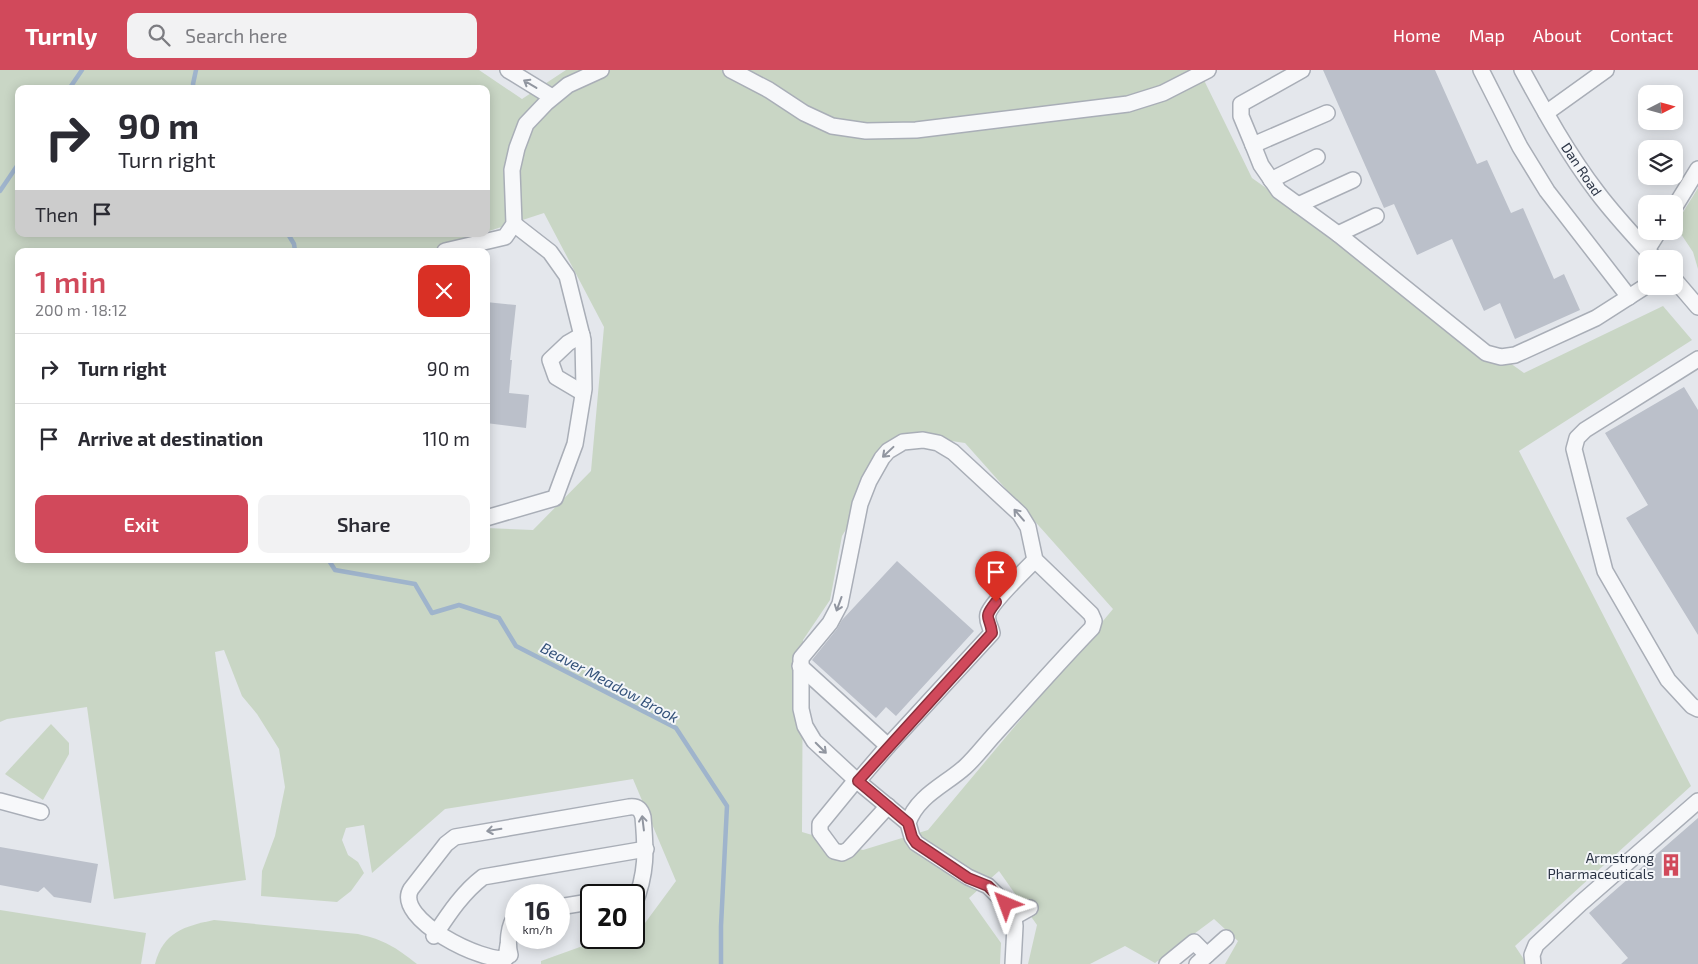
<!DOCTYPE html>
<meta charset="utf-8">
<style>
:root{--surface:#fff;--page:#f2f2f3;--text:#2b2b33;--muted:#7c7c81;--line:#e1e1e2;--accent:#d1495b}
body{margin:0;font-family:"Exo 2",sans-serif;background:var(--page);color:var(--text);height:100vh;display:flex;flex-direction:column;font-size:19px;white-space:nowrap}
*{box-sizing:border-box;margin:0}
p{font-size:16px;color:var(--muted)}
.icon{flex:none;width:28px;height:28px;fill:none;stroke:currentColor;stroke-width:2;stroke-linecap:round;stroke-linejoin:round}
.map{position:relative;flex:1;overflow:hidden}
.sheet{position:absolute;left:15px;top:178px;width:475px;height:315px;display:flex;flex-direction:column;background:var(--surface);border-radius:10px;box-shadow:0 2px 12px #0003}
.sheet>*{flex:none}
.banner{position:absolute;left:15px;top:15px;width:475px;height:152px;border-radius:10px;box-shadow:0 2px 12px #0003;background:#fff;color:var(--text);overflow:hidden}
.needle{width:32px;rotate:84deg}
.tools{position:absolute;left:1638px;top:15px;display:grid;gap:10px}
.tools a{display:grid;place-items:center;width:45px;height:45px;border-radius:10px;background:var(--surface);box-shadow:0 2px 12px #0003;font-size:25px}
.speed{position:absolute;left:505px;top:814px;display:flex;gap:10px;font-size:25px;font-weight:700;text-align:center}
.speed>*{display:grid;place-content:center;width:65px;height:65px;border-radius:50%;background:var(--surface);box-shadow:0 2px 12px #0003;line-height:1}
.speed small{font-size:12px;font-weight:400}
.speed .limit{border:2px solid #111;border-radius:8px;background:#fff;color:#111}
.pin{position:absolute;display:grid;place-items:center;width:42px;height:42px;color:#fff;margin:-51px -21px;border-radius:50% 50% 50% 0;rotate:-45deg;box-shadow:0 0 5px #0007}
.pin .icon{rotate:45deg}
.me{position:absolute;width:55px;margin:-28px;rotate:316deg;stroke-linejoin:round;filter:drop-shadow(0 0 4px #0008)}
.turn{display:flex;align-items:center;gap:18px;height:105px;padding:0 20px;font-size:22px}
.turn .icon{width:65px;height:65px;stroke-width:2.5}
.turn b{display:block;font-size:35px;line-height:42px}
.then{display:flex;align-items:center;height:48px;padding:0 20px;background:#0003;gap:10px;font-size:19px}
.round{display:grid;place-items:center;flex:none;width:52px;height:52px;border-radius:10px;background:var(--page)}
.overview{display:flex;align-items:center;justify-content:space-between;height:85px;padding:0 20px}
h1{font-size:30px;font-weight:600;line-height:38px;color:var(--accent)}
.cta{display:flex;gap:10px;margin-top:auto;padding:10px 20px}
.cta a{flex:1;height:58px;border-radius:10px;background:var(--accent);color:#fff;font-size:20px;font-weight:600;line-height:58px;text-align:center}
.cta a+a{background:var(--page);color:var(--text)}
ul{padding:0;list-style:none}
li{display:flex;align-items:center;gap:15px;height:70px;padding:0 20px;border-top:1px solid var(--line)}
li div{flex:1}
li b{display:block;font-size:19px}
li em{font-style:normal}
header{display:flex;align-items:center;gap:30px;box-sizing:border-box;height:70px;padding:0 25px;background:var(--accent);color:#fff}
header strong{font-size:24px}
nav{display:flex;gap:28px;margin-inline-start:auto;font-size:18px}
.search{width:350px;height:45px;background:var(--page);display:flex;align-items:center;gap:12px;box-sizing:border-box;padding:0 18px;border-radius:10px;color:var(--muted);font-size:19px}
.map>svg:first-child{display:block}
.green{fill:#c9d6c5;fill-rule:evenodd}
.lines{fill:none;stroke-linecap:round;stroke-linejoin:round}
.stream{stroke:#9fb4cc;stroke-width:4.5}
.building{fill:#bbc0ca}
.minor-casing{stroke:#a9aeb7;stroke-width:18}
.minor{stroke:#f7f8fa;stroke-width:15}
.oneway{stroke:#9196a0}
.route-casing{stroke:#882f3b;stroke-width:12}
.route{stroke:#d1495b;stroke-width:9}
.labels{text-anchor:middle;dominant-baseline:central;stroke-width:4;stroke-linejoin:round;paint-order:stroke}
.street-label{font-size:14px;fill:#2b3445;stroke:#f4f6f9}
.poi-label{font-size:14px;fill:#2b3445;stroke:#f4f6f9;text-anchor:end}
.water-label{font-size:15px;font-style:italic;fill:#34527a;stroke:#f4f6f9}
</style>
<header>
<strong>Turnly</strong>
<div class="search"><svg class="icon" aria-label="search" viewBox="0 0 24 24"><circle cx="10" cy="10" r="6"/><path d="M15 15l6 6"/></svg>Search here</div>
<nav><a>Home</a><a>Map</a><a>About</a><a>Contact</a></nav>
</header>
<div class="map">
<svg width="1698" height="894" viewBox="0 0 1698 894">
<rect width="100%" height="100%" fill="#e4e7ec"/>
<g class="green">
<path d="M0 0H479L522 29 566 0H1199L1252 108 1524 303 1663 236 1692 270 1519 381 1691 716 1515 876 1527 894H1225L1238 871 1214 849 1155 893 1125 876 1090 894H1028L1037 855 999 801 969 828 1001 873 1000 894H541V891L605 868H634V857L645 853 676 811 633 709 445 739 372 803 364 755 346 758 342 770 348 785 358 792 364 803 351 821 337 832 261 826 262 801 275 766 285 717 279 679 257 644 242 626 224 580 215 582 246 810 114 829 87 637 7 649 0 652ZM19 19H486V162L544 143 604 257 591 401 533 460 486 458V489H19V181H427L481 164H19ZM904 364 965 373 1113 539 928 760 863 780 802 762 803 570 830 530 842 466Z"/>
<polygon points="1698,118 1698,199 1693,182 1679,161 1677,152"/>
<polygon points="51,654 69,673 69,684 43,730 5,704"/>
<polygon points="0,840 146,863 141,894 0,894"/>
<path d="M214 850 358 864C385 870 395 877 417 894H155C163 862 185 856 214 850Z"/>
</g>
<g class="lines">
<g class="stream">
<polyline points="69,19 82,0"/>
<polyline points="194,19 193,14 196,0"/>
<polyline points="0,121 19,93"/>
<polyline points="288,164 294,174 295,181"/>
<polyline points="328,489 335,500 415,514 432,543 459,535 499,548 516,576 676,658 727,736 721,856 721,894"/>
</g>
</g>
<g class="building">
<polygon points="1323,0 1435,0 1477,94 1487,90 1511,143 1523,138 1554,209 1564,204 1580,240 1515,269 1500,233 1484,241 1452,169 1417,185 1394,134 1384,138"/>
<polygon points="486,232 516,235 510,290 512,290 509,323 529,325 526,358 486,353"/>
<polygon points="1684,317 1698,340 1698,565 1626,448 1648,435 1605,363"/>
<polygon points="897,491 974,561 896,646 886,637 876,648 812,590 837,559 842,550"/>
<polygon points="1698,748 1698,894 1621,894 1628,888 1589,843"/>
<polygon points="0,777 98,794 91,833 54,827 44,817 38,822 0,815"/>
</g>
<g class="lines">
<defs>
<g id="minor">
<polyline points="508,0 552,27"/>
<polyline points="731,0 769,20 804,43 832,56 866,61 916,60 1128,34 1163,23 1208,0"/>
<polyline points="1302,0 1241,34 1241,46 1253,75 1327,43"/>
<polyline points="1481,0 1520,77 1547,121 1629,227"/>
<path d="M1522 0C1545 42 1568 84 1597 122 1615 146 1635 167 1655 189"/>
<polyline points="1546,43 1606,0"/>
<polyline points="1253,75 1261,95 1279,121 1338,164 1376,146"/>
<polyline points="1271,110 1317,87"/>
<polyline points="1298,135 1353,110"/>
<polyline points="1674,138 1698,99"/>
<polyline points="1338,164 1486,283 1501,287 1515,285 1596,248 1646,216"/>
<polyline points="1647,180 1659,161"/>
<polyline points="445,181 505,167 514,154 512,100 517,78 526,54 546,33 568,15 601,0"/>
<polyline points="1674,209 1698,237"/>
<polyline points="582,265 568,273 550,290 556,307 583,323"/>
<polyline points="1698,289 1585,360 1577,368 1574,379 1605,501 1668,610 1692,636 1698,639"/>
<polyline points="486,448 555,428 575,374 584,319 583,270 567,206 550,182 514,154"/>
<polyline points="800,596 888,676 858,711"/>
<path d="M888 676 992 563C991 557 986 551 988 544 991 533 1025 500 1035 490"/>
<polyline points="856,710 820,754 820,762 834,781 842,783 848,780 888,736"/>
<polyline points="0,731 41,742"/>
<path d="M908 753C917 726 945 715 965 697 975 688 984 676 993 666 1026 630 1058 593 1092 558L1094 551 1091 544 1035 490 1028 457 1020 444 953 382 938 373 923 370 903 372 888 381 882 388 869 411 860 434 840 534 830 553 801 588V639L805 656 814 671 856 710 908 753 912 767 916 773 968 807 988 816 1006 834 1014 847 1015 856 1013 894"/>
<polyline points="559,837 583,833 591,834"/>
<polyline points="1014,847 1030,838"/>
<path d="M434 866C448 845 462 823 483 807L646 779"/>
<path d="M508 875 506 888C485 894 393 849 411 819L446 774 455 767 629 737C637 736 641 739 643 747 646 781 647 803 634 835"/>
<path d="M510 885C507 874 508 855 516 846"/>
<polyline points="1167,894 1194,872 1207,885"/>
<polyline points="1197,894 1226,868"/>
<polyline points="1533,894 1532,885 1536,875 1581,833 1698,731"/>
</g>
</defs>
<use href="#minor" class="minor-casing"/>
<use href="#minor" class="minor"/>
</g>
<defs><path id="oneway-shaft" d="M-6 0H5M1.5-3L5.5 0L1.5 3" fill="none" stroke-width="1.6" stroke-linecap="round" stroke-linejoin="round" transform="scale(1.25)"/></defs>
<g class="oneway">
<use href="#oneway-shaft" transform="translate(530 14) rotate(-149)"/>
<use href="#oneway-shaft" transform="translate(888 382) rotate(137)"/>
<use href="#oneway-shaft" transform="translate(1019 445) rotate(-131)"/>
<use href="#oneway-shaft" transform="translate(839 534) rotate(110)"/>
<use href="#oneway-shaft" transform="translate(821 678) rotate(45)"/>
<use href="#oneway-shaft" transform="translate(643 753) rotate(-97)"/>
<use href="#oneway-shaft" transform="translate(494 760) rotate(171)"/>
</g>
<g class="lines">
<defs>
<path id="route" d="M996 532C982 550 990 545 992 563L858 711 908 753 912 767 916 773 968 808 988 816 1006 834"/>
</defs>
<use href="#route" class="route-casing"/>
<use href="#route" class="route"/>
</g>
<defs>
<symbol id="building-bare" viewBox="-9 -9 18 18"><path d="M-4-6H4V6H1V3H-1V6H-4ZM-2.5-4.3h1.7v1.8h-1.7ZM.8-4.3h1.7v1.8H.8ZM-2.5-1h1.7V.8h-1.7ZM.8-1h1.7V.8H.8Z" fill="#d1495b" stroke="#f4f6f9" stroke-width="2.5" paint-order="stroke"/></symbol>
</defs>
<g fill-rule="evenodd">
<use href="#building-bare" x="1655" y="779" width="32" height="32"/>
</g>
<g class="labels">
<g class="street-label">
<text transform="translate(1582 99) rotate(56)">Dan Road</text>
</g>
<g class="poi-label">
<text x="1654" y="787">Armstrong<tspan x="1654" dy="16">Pharmaceuticals</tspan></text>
</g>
<g class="water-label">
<text transform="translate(610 612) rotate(28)">Beaver Meadow Brook</text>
</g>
</g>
</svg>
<div class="tools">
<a><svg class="needle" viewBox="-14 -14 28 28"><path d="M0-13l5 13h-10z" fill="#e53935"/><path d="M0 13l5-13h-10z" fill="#7c7c81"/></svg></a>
<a><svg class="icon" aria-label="layers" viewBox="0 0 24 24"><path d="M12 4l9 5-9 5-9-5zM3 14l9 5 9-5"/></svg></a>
<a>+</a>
<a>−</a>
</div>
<div class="speed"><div>16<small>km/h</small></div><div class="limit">20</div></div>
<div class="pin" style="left:996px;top:532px;background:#d93025"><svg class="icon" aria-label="arrive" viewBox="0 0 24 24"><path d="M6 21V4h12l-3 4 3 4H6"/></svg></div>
<svg class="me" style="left:1006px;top:834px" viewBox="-20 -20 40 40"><path d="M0-17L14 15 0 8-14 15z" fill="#d1495b" stroke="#fff" stroke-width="4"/></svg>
<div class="banner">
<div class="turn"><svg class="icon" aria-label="right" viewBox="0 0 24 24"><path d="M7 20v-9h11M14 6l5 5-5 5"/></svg><div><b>90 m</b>Turn right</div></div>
<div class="then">Then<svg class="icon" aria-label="arrive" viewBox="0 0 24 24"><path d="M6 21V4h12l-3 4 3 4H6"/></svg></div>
</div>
<section class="sheet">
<div class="overview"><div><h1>1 min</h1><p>200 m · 18:12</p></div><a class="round" style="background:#d93025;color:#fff"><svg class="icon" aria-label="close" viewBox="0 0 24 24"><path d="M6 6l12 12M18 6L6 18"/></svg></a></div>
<ul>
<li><svg class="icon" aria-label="right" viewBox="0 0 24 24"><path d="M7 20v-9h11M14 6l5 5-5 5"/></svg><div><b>Turn right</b></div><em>90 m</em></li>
<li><svg class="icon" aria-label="arrive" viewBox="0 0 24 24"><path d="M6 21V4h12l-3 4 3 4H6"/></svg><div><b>Arrive at destination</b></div><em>110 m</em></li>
</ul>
<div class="cta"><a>Exit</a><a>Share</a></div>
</section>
</div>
